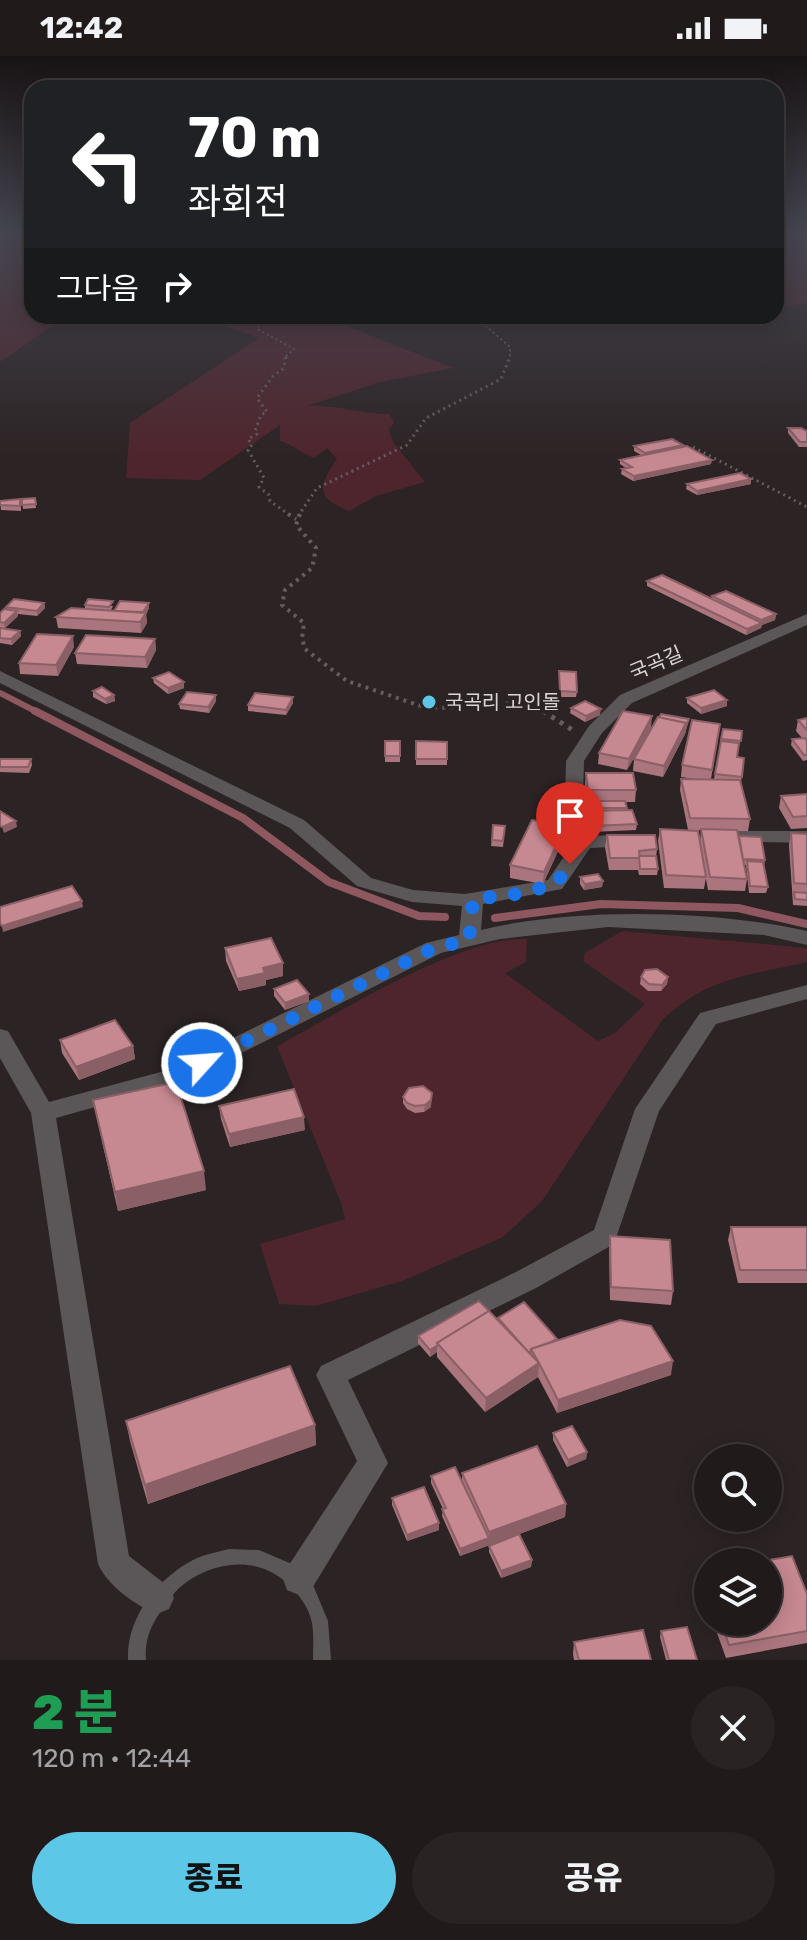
<!DOCTYPE html>
<html lang="ko">
<meta charset="utf-8">
<style>
:root{--surface:#211a1b;--page:#292324;--text:#f1f3f6;--muted:#a2a1a3;--line:#3e383a;--accent:#5cc7e7}
body{margin:0;font-family:Rubik,"Noto Sans KR",sans-serif;background:var(--page);color:var(--text);height:100vh;display:flex;flex-direction:column;font-size:30px;white-space:nowrap}
*{box-sizing:border-box;margin:0}
p{font-size:26px;color:var(--muted)}
.icon{flex:none;width:44px;height:44px;fill:none;stroke:currentColor;stroke-width:2;stroke-linecap:round;stroke-linejoin:round}
.map{position:relative;height:1604px;overflow:hidden}
.drawer{display:flex;flex-direction:column;background:var(--surface);flex:1}
.drawer>*{flex:none}
.top-card{position:absolute;left:24px;top:24px;width:760px;height:244px;border-radius:24px;box-shadow:0 4px 20px #0003,0 0 0 2px var(--line);background:#202124;color:#fff;overflow:hidden}
.controls{position:absolute;left:694px;top:1388px;display:grid;gap:16px}
.controls a{display:grid;place-items:center;width:88px;height:88px;border-radius:50%;background:var(--surface);box-shadow:0 4px 20px #0003,0 0 0 2px var(--line);font-size:40px}
.pin{position:absolute;display:grid;place-items:center;width:68px;height:68px;color:#fff;margin:-82px -34px;border-radius:50% 50% 50% 0;rotate:-45deg;box-shadow:0 0 8px #0007}
.pin .icon{rotate:45deg}
.me{position:absolute;width:88px;margin:-44px;rotate:64deg;stroke-linejoin:round;filter:drop-shadow(0 0 6px #0008)}
.turn{display:flex;align-items:center;gap:28px;height:168px;padding:0 32px;font-size:36px}
.turn .icon{width:104px;height:104px;stroke-width:2.5}
.turn b{display:block;font-size:56px;line-height:68px}
.then{display:flex;align-items:center;height:76px;padding:0 32px;background:#0003;gap:16px;font-size:30px}
.round{display:grid;place-items:center;flex:none;width:84px;height:84px;border-radius:42px;background:var(--page)}
.overview{display:flex;align-items:center;justify-content:space-between;height:136px;padding:0 32px}
h1{font-size:48px;font-weight:800;line-height:60px;color:#1e9e55}
.primary-button{display:flex;gap:16px;margin-top:auto;padding:16px 32px}
.primary-button a{flex:1;height:92px;border-radius:48px;background:var(--accent);color:#111;font-size:32px;font-weight:800;line-height:92px;text-align:center}
.primary-button a+a{background:var(--page);color:var(--text)}
.status{display:flex;justify-content:space-between;align-items:center;height:56px;padding:0 40px;background:var(--surface);direction:ltr}
.status svg{height:22px;fill:currentColor}
.map>svg:first-child{display:block}
.green{fill:#4f252d}
.lines{fill:none;stroke-linecap:round;stroke-linejoin:round}
.stream-far1{stroke:#8f575f;stroke-width:6}
.stream{stroke:#8f575f;stroke-width:8}
.path-far3{stroke:#645c5d;stroke-width:2;stroke-dasharray:2 3;stroke-linecap:butt}
.path-far2{stroke:#645c5d;stroke-width:3;stroke-dasharray:2 4;stroke-linecap:butt}
.path-far1{stroke:#645c5d;stroke-width:4;stroke-dasharray:3 5;stroke-linecap:butt}
.path{stroke:#645c5d;stroke-width:5;stroke-dasharray:4 6;stroke-linecap:butt}
.lane{fill:#5b5657;fill-rule:evenodd}
.street{fill:#5b5657;fill-rule:evenodd}
.wall{fill:#aa757d}
.shaded-wall{fill:#8b5f66}
.building{fill:#c68891;stroke:#8b5f66;stroke-width:2}
.route{stroke:#1a73e8;stroke-width:14;stroke-dasharray:0 25.2}
.poi-dot{fill:#5cc7e7;stroke:#2c2324;stroke-width:3}
.labels{text-anchor:middle;dominant-baseline:central;stroke-width:8;stroke-linejoin:round;paint-order:stroke}
.street-label{font-size:20px;fill:#dcd5d6;stroke:#2c2324}
.poi-label{font-size:20px;fill:#dcd5d6;stroke:#2c2324;text-anchor:start}
</style>
<div class="status"><b>12:42</b><svg viewBox="0 0 49 12"><path d="M0 12V9h3v3zM5 12V6h3v6zM10 12V3h3v9zM15 12V0h3v12zM26 1h20v11H26zM47 4h2v5h-2z"/></svg></div>
<div class="map">
<svg width="807" height="1604" viewBox="0 0 807 1604">
<rect width="100%" height="100%" fill="#2c2324"/>
<g class="green">
<polygon points="0,176 32,176 32,260 66,260 0,306"/>
<polygon points="776,176 807,176 807,247 776,251"/>
<path d="M197 260H321L453 312 380 326 307 350C333 348 360 358 389 358L394 366 389 374 393 386 425 426 376 440 349 455C315 441 318 431 337 403L327 392 314 402C300 397 294 389 280 385V369L200 424 126 422 130 367 259 282Z"/>
<path d="M622 875 807 892V906C747 920 710 920 663 963L542 1145 503 1181 402 1225 315 1250 279 1248 260 1188 345 1163 341 1147 277 990C339 957 460 880 527 883L526 906 505 917 598 985 615 977 645 948 583 905 585 897Z"/>
</g>
<g class="lines">
<polyline class="stream-far1" points="0,637 39,657"/>
<g class="stream">
<polyline points="35,655 243,762 329,826 419,860 445,861"/>
<polyline points="495,862 601,848 738,852 807,868"/>
</g>
<g class="path-far3">
<polyline points="262,260 257,273 294,293 283,303"/>
<polyline points="482,260 486,270 510,291 510,303"/>
</g>
<g class="path-far2">
<polyline points="286,301 283,313 273,320 257,342 267,356 261,359 255,375 257,378 248,383 252,389 248,394 264,422 259,431 269,439 270,445 291,460"/>
<polyline points="693,391 807,451"/>
<polyline points="298,460 317,432 407,389 426,362 501,323 510,301"/>
</g>
<g class="path-far1">
<polyline points="288,458 296,463"/>
<polyline points="300,458 296,469 316,492 312,512 285,534 282,549 304,567 302,582 305,593 347,625 424,651 453,652 490,646 535,650 546,657"/>
</g>
<polyline class="path" points="543,655 574,675"/>
<path class="lane" d="M229 1493 259 1494 292 1508 313 1529 328 1565 331 1604H313C313 1592 314 1579 312 1567 309 1552 300 1540 290 1530 259 1498 210 1504 178 1533 174 1537 170 1543 167 1547 153 1565 144 1581 146 1604H128C126 1562 158 1522 193 1504 204 1498 218 1496 229 1493Z"/>
<g class="street">
<path d="M807 558V569L632 647 602 677 584 705 583 742 592 780 631 778 641 784 631 790 590 792 562 833 483 848 481 874C575 851 713 854 807 875V889L764 879 608 871 500 883 441 897 184 1026 56 1062 129 1500 169 1531 174 1542 169 1553 157 1558C136 1550 107 1529 98 1508L31 1057 0 1002V973L8 975 49 1046 168 1014 426 887 459 879 462 850 412 846 357 830 290 772 0 627V615L304 764 371 822 413 834 465 838 548 824 574 786 565 742 566 705 589 670 620 639Z"/>
<polygon points="723,775 807,775 807,787 716,785 713,781 716,777"/>
<polygon points="807,929 807,943 716,968 659,1055 614,1188 536,1232 348,1324 388,1407 311,1534 299,1539 287,1534 283,1523 287,1512 357,1405 316,1319 321,1310 516,1216 594,1174 635,1053 700,957"/>
</g>
</g>
<g class="wall">
<polygon points="788,372 807,375 807,391 799,391 788,377"/>
<polygon points="683,389 683,391 711,408 633,425 621,418 622,413 626,412 620,408 620,404 641,399 634,395 634,390"/>
<polygon points="687,428 751,428 697,439 686,433"/>
<polygon points="35,442 36,452 23,453 22,443"/>
<polygon points="0,445 21,448 21,455 1,454"/>
<polygon points="647,525 711,543 712,540 776,558 775,564 762,569 761,572 746,579 647,530"/>
<polygon points="44,547 45,552 37,560 18,558 18,560 5,572 0,572 0,557 7,553 6,551"/>
<polygon points="149,547 149,552 146,558 147,567 141,577 58,572 56,561 85,553 85,549 113,550 111,554 114,555"/>
<polygon points="0,572 20,575 21,580 12,589 0,587"/>
<polygon points="155,583 156,594 147,612 77,608 75,597"/>
<polygon points="74,591 58,620 20,618 19,607"/>
<polygon points="559,615 577,636 576,641 559,641"/>
<polygon points="153,622 184,632 168,638 154,627"/>
<polygon points="93,635 114,639 115,645 106,648 93,641"/>
<polygon points="293,641 293,647 286,659 248,655 248,649"/>
<polygon points="687,642 727,650 701,658 687,647"/>
<polygon points="216,645 209,657 180,653 179,648"/>
<polygon points="571,652 600,659 585,666 570,657"/>
<polygon points="807,662 807,704 803,705 791,689 792,683 802,682 796,675 798,664"/>
<polygon points="689,663 685,678 663,721 633,715 634,703"/>
<polygon points="720,668 711,723 714,723 723,673 742,675 737,701 744,702 741,727 750,763 748,775 737,775 738,783 765,804 764,810 768,831 766,837 749,837 746,809 744,809 747,823 745,835 708,834 702,802 706,821 704,833 664,832 658,785 660,773 700,785 701,774 688,774 680,734 681,723 694,723 681,721 682,709"/>
<polygon points="651,672 627,714 598,708 599,697"/>
<rect x="385" y="685" width="15" height="21"/>
<polygon points="416,685 447,686 447,709 416,709"/>
<polygon points="0,703 31,703 32,709 29,717 0,716"/>
<polygon points="586,717 636,734 635,746 626,746 627,754 637,768 636,774 591,776 586,761 587,755 600,755 599,745 587,745 585,728"/>
<polygon points="807,738 807,772 791,773 779,752 781,740"/>
<polygon points="493,769 505,770 503,791 491,790"/>
<polygon points="565,770 564,782 543,828 510,822 510,809"/>
<polygon points="791,777 807,778 807,850 793,849 789,789"/>
<polygon points="607,779 657,793 656,801 658,813 657,819 639,819 638,814 609,814 605,791"/>
<polygon points="580,821 603,825 602,831 584,834 580,828"/>
<polygon points="225,892 283,907 283,920 266,924 266,929 239,935 226,905"/>
<polygon points="641,921 668,921 667,928 661,935 648,935 640,928"/>
<polygon points="274,933 309,938 309,945 285,954 274,940"/>
<polygon points="60,984 133,990 135,1003 79,1024 62,997"/>
<polygon points="432,1037 431,1051 424,1056 415,1057 407,1053 403,1047 403,1041"/>
<polygon points="93,1044 206,1134 118,1155 97,1063"/>
<polygon points="219,1050 305,1074 230,1091 221,1063"/>
<polygon points="731,1171 807,1171 807,1227 738,1227 728,1184"/>
<polygon points="610,1180 673,1235 671,1249 610,1244 609,1193"/>
<polygon points="498,1262 557,1283 557,1284 671,1319 557,1357 538,1321 485,1356 437,1301 437,1296 430,1301 418,1287 418,1280 498,1265"/>
<polygon points="126,1365 315,1369 316,1389 148,1448 130,1385"/>
<polygon points="553,1377 587,1396 586,1403 567,1411 553,1384"/>
<polygon points="462,1417 566,1448 565,1461 460,1500 442,1460 443,1453 431,1427 431,1420 462,1424"/>
<polygon points="392,1442 439,1474 407,1485 392,1449"/>
<polygon points="489,1490 532,1504 531,1511 501,1522 489,1496"/>
<polygon points="708,1515 708,1552 700,1529 703,1516"/>
<polygon points="807,1538 807,1587 726,1602 713,1566 768,1566"/>
<polygon points="661,1575 697,1604 666,1604 660,1581"/>
<polygon points="574,1586 651,1604 574,1604 573,1598"/>
</g>
<g class="shaded-wall">
<polygon points="683,389 683,394 644,401 645,397"/>
<polygon points="712,404 711,408 633,425 634,420"/>
<polygon points="751,423 751,428 697,439 697,435"/>
<polygon points="44,547 45,552 37,560 37,555"/>
<polygon points="149,547 149,552 146,558 147,567 141,577 140,562"/>
<polygon points="17,555 18,560 5,572 4,567"/>
<polygon points="776,558 775,564 762,569 761,572 746,579 747,573 761,568 761,564"/>
<polygon points="20,575 21,580 12,589 11,583"/>
<polygon points="73,580 74,591 58,620 56,609"/>
<polygon points="155,583 156,594 147,612 145,601"/>
<polygon points="184,626 184,632 168,638 168,632"/>
<polygon points="114,639 115,645 106,648 105,643"/>
<polygon points="216,639 216,645 209,657 208,651"/>
<polygon points="293,641 293,647 286,659 286,654"/>
<polygon points="727,644 727,650 701,658 701,652"/>
<polygon points="601,653 600,659 585,666 586,660"/>
<polygon points="652,660 651,672 627,714 629,703"/>
<polygon points="689,663 685,678 663,721 664,710"/>
<polygon points="16,765 17,771 4,777 2,771"/>
<polygon points="565,770 564,782 543,828 544,816"/>
<polygon points="603,825 602,831 584,834 585,828"/>
<polygon points="82,845 83,851 3,876 2,870"/>
<polygon points="283,907 283,920 266,924 266,929 239,935 237,923 263,912"/>
<polygon points="668,921 667,928 661,935 662,929"/>
<polygon points="309,938 309,945 285,954 285,947"/>
<polygon points="133,990 135,1003 79,1024 76,1011"/>
<polygon points="431,1044 431,1051 424,1056 425,1049"/>
<polygon points="304,1061 305,1074 230,1091 229,1078"/>
<polygon points="204,1115 206,1134 118,1155 115,1136"/>
<polygon points="437,1289 437,1296 430,1301 430,1294"/>
<polygon points="673,1305 671,1319 557,1357 558,1344"/>
<polygon points="539,1307 538,1321 485,1356 486,1342"/>
<polygon points="315,1369 316,1389 148,1448 145,1429"/>
<polygon points="587,1396 586,1403 567,1411 568,1404"/>
<polygon points="566,1448 565,1461 460,1500 460,1493 489,1482 489,1476"/>
<polygon points="439,1467 439,1474 407,1485 407,1479"/>
<polygon points="532,1504 531,1511 501,1522 501,1515"/>
</g>
<g class="building">
<polygon points="788,372 801,372 807,375 807,386 800,386"/>
<polygon points="672,383 683,389 645,397 634,390"/>
<polygon points="687,390 712,404 634,420 622,413 632,411 620,404"/>
<polygon points="740,417 751,423 697,435 687,428"/>
<polygon points="35,442 36,448 22,449 22,443"/>
<polygon points="20,443 20,450 0,449 0,445"/>
<polygon points="662,519 762,567 747,573 647,525"/>
<polygon points="726,535 776,558 761,564 712,540"/>
<polygon points="14,543 44,547 37,555 6,551"/>
<polygon points="88,543 113,545 109,551 85,549"/>
<polygon points="120,545 149,547 143,556 114,555"/>
<polygon points="71,552 146,557 140,566 56,561"/>
<polygon points="4,553 17,555 4,567 0,566 0,557"/>
<polygon points="0,572 20,575 11,583 0,582"/>
<polygon points="37,578 73,580 56,609 19,607"/>
<polygon points="86,579 155,583 145,601 75,597"/>
<polygon points="559,615 576,616 577,636 560,635"/>
<polygon points="169,616 184,626 168,632 153,622"/>
<polygon points="102,631 114,639 105,643 93,635"/>
<polygon points="714,634 727,644 701,652 687,642"/>
<polygon points="187,636 216,639 208,651 179,648"/>
<polygon points="255,637 293,641 286,654 248,649"/>
<polygon points="585,645 601,653 586,660 571,652"/>
<polygon points="623,655 652,660 629,703 599,697"/>
<polygon points="661,658 689,663 686,670 686,667 659,662"/>
<polygon points="658,661 686,667 664,710 634,703"/>
<polygon points="807,662 807,674 798,664"/>
<polygon points="692,664 720,668 712,714 682,709"/>
<polygon points="723,673 742,675 741,685 721,683"/>
<polygon points="805,682 807,685 807,699 804,699 792,683"/>
<rect x="385" y="685" width="15" height="15"/>
<polygon points="416,685 447,686 447,703 416,703"/>
<polygon points="721,685 739,687 737,701 744,702 742,721 715,718"/>
<polygon points="0,703 31,703 28,711 0,711"/>
<polygon points="586,717 633,717 636,734 588,734"/>
<polygon points="681,723 740,724 750,763 690,762"/>
<polygon points="807,738 807,760 793,761 781,740"/>
<polygon points="599,745 625,745 627,752 601,752"/>
<polygon points="632,754 637,768 591,770 587,755"/>
<polygon points="0,755 16,765 2,771 0,770"/>
<polygon points="532,764 565,770 544,816 510,809"/>
<polygon points="493,769 505,770 503,785 492,784"/>
<polygon points="660,773 698,775 706,821 666,819"/>
<polygon points="701,773 737,774 747,823 710,821"/>
<polygon points="791,777 807,778 807,828 794,827"/>
<polygon points="607,779 655,779 657,793 639,795 640,802 610,802"/>
<polygon points="739,780 761,781 765,804 743,803"/>
<polygon points="639,800 656,800 658,813 640,813"/>
<polygon points="747,805 763,806 768,831 750,830"/>
<polygon points="598,818 603,825 585,828 580,821"/>
<polygon points="72,830 82,845 2,870 0,867 0,851"/>
<polygon points="794,836 807,837 807,844 795,843"/>
<polygon points="271,882 283,907 263,912 265,917 237,923 225,892"/>
<polygon points="657,913 668,921 662,929 649,928 641,921 645,914"/>
<polygon points="297,924 309,938 285,947 274,933"/>
<polygon points="115,964 133,990 76,1011 60,984"/>
<polygon points="176,1026 204,1115 115,1136 93,1044"/>
<polygon points="423,1030 432,1037 431,1044 425,1049 415,1050 407,1047 403,1041 409,1032"/>
<polygon points="294,1033 304,1061 229,1078 219,1050"/>
<polygon points="731,1171 807,1171 807,1214 740,1214"/>
<polygon points="610,1180 670,1184 673,1235 611,1231"/>
<polygon points="479,1245 489,1255 437,1287 438,1289 430,1294 418,1280"/>
<polygon points="524,1246 557,1283 551,1286 531,1293 530,1298 498,1262"/>
<polygon points="489,1255 539,1307 531,1293 620,1264 651,1270 673,1305 558,1344 539,1307 486,1342 437,1287"/>
<polygon points="290,1310 315,1369 145,1429 126,1365"/>
<polygon points="572,1370 587,1396 568,1404 553,1377"/>
<polygon points="537,1390 566,1448 489,1476 462,1417"/>
<polygon points="455,1411 489,1482 460,1493 442,1453 446,1452 431,1420"/>
<polygon points="424,1431 439,1467 407,1479 392,1442"/>
<polygon points="519,1478 532,1504 501,1515 489,1490"/>
<polygon points="792,1500 807,1538 807,1575 729,1589 721,1566 768,1566 768,1506 757,1506"/>
<polygon points="708,1515 708,1530 703,1516"/>
<polygon points="687,1571 697,1604 669,1604 661,1575"/>
<polygon points="643,1574 651,1604 579,1604 574,1586"/>
</g>
<linearGradient id="sky" x2="0" y2="1"><stop stop-color="#181314"/><stop offset="0.44" stop-color="#454550"/><stop offset="1" stop-color="#454550" stop-opacity="0"/></linearGradient>
<rect width="807" height="401" fill="url(#sky)"/>
<g class="lines">
<polyline class="route" points="202,1007 434,892 469,884 473,843 511,839 555,829 570,808"/>
</g>
<circle class="poi-dot" cx="429" cy="646" r="8"/>
<g class="labels">
<g class="street-label">
<text transform="translate(656 607) rotate(-23)">국곡길</text>
</g>
<g class="poi-label">
<text x="445" y="646">국곡리 고인돌</text>
</g>
</g>
</svg>
<div class="controls">
<a><svg class="icon" aria-label="search" viewBox="0 0 24 24"><circle cx="10" cy="10" r="6"/><path d="M15 15l6 6"/></svg></a>
<a><svg class="icon" aria-label="layers" viewBox="0 0 24 24"><path d="M12 4l9 5-9 5-9-5zM3 14l9 5 9-5"/></svg></a>
</div>
<div class="pin" style="left:570px;top:808px;background:#d93025"><svg class="icon" aria-label="arrive" viewBox="0 0 24 24"><path d="M6 21V4h12l-3 4 3 4H6"/></svg></div>
<svg class="me" style="left:202px;top:1007px" viewBox="-20 -20 40 40"><circle r="17" fill="#1a73e8" stroke="#fff" stroke-width="3"/><path d="M0-11L8 9 0 5-8 9z" fill="#fff"/></svg>
<div class="top-card">
<div class="turn"><svg class="icon" aria-label="left" viewBox="0 0 24 24"><path d="M17 20v-9H6M10 6l-5 5 5 5"/></svg><div><b>70 m</b>좌회전</div></div>
<div class="then">그다음<svg class="icon" aria-label="right" viewBox="0 0 24 24"><path d="M7 20v-9h11M14 6l5 5-5 5"/></svg></div>
</div>
</div>
<section class="drawer">
<div class="overview"><div><h1>2 분</h1><p>120 m · 12:44</p></div><a class="round"><svg class="icon" aria-label="close" viewBox="0 0 24 24"><path d="M6 6l12 12M18 6L6 18"/></svg></a></div>
<div class="primary-button"><a>종료</a><a>공유</a></div>
</section>
